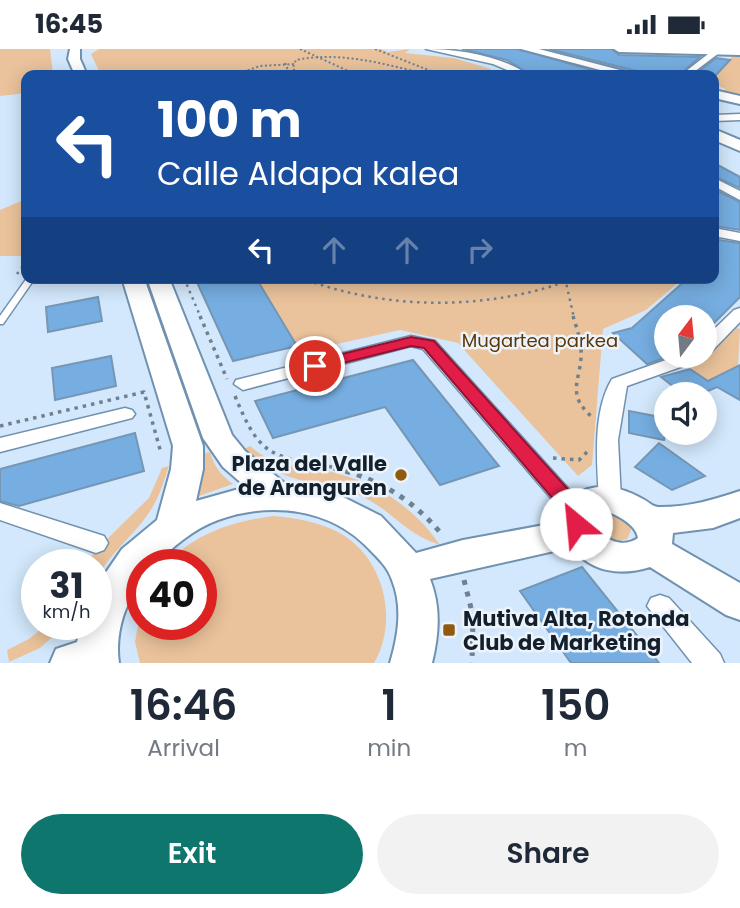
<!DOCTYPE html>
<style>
:root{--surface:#fff;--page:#f2f2f3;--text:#1f2937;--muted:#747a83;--accent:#0f766e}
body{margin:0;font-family:Poppins,sans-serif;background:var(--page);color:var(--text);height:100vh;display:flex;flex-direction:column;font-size:26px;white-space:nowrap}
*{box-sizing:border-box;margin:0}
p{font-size:23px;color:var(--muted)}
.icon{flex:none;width:38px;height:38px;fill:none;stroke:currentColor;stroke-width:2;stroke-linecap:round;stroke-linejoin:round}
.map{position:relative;height:614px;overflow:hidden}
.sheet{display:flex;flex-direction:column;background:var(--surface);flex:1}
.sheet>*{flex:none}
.banner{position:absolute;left:21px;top:21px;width:698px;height:214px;border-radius:14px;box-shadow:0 4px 18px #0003;background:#1a4fa0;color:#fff;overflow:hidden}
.needle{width:46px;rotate:16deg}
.tools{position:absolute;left:654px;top:256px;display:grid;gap:14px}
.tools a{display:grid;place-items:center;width:63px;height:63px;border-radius:50%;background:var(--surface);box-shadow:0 4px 18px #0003;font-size:35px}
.speed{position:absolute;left:21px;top:500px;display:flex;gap:14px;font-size:35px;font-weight:700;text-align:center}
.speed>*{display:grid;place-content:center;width:91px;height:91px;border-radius:50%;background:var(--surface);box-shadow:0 4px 18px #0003;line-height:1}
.speed small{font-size:18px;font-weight:400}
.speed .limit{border:10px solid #d22;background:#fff;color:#111}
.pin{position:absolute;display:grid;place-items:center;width:60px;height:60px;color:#fff;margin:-30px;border:4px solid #fff;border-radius:50%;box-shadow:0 2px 7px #0007}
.me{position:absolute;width:77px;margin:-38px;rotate:332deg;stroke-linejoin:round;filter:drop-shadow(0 0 5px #0008)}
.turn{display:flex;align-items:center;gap:24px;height:147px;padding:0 21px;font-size:32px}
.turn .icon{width:91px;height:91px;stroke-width:2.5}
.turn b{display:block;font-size:49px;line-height:60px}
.lanes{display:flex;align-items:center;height:66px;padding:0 21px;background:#0003;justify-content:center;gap:35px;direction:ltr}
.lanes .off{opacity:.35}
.eta{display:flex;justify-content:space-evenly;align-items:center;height:119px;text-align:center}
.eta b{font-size:42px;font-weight:600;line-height:49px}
.action{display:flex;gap:14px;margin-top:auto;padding:14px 21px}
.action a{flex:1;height:80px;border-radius:42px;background:var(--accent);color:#fff;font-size:28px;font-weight:600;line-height:80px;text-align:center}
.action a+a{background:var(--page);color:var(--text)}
.status{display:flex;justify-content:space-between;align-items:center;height:49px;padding:0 35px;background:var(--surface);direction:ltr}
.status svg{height:19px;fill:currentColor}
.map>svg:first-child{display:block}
.green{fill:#eac39c}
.building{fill:#76aee1;stroke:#7596b5;stroke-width:2}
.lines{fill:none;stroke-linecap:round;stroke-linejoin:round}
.lane-casing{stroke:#7091b0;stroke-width:3}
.street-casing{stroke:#7091b0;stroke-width:3}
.secondary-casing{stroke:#7091b0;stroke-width:4}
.path-far3{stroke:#6f8090;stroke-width:2;stroke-dasharray:2 2.5;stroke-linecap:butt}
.path-far2{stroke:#6f8090;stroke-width:2.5;stroke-dasharray:2.5 4.5;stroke-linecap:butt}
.path-far1{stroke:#6f8090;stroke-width:3.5;stroke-dasharray:3.5 5;stroke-linecap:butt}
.path{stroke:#6f8090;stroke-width:5;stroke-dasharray:5 7;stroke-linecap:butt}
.lane{fill:#fff;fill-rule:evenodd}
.street{fill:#fff;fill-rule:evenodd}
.secondary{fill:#fff;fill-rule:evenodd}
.route{fill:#e11d48;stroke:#92132f;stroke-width:2}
.poi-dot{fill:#915a11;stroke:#ecf3fa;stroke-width:2.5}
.labels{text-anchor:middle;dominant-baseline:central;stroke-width:5;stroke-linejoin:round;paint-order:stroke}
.park-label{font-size:18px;fill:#5a370a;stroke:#ecf3fa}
.near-poi-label{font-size:21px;font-weight:bold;fill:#13202c;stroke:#ecf3fa;text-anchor:end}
</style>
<div class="status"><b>16:45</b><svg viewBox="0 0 49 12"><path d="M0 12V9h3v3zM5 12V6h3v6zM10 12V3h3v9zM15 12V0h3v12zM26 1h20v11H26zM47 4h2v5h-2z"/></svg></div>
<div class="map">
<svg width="740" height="614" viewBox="0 0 740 614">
<rect width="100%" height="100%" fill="#d3e8fc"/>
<g class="green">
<polygon points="0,0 50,0 53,26 26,26 26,44 0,47"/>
<polygon points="99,0 381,0 388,3 410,0 405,4 454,9 491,20 490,22 508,25 101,26 91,5"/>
<polygon points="740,6 740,48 718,44 726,40 714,36 712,26 733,7"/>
<polygon points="26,150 26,207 0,207 0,161"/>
<polygon points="256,229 684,229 646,261 603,280 592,416 578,427 458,294 400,281 319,299 316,294 297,297"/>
<polygon points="737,279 740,280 738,317 708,331 690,320"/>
<path d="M250 397C275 420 305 416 336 424 378 435 415 459 440 496 405 484 396 466 367 450 341 436 311 437 285 426 269 420 256 411 244 400Z"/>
<path d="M210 403C214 418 221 426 233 435L193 449 201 430V405Z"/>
<path d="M169 417C164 431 160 446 152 459 138 482 117 498 102 520L96 519V516H84L99 498 149 449 162 419Z"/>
<path d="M603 463C615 463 628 469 631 481L627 490 616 493 602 489 591 472Z"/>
<path d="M273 467C295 469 315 472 336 482 383 505 400 570 374 614H140L135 593 142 555V576H201V516H166C195 484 231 473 273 467Z"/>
<polygon points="46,576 66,576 40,599 9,613 7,601 29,590"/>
</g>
<g class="building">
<polygon points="462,0 518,0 610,26 531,26 507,11"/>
<polygon points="549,0 612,0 619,6 700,8 679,26 642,26 640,23"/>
<polygon points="716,9 730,11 716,26 694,26"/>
<polygon points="714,114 740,128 740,139 714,127"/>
<polygon points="714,140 740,153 740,181 715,177"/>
<polygon points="719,191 740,194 740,248 705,283 705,268 667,268 667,308 647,315 613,284 632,279 688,229 714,229 714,197"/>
<polygon points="195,229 256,229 297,297 233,312"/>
<polygon points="98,248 102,272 48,283 46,258"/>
<polygon points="111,307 116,337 55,351 52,319"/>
<polygon points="413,311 499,417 440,436 385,358 273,389 255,352"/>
<polygon points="740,316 740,351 717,338 701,345 683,345 661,328 690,320 708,332"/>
<polygon points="629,362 660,368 667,376 664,391 629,384"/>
<polygon points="135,384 144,422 19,457 0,452 0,420"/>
<polygon points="659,394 705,427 672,441 635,418"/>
<polygon points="582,518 659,614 571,614 520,542"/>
</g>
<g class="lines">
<defs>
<polygon id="lane" points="27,229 35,229 3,275 0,275 0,267"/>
<g id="street">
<path d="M426 0C459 0 502 7 529 26H519L493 15Z"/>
<polygon points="712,2 719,4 690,26 681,26"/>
<polygon points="740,65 740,71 714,72 714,66"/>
<polygon points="714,129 740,142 740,151 714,137"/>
<polygon points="714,179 740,184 740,192 714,187"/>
<polygon points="740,259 740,273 711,303 705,304 705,289 734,261"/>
<polygon points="411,287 435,292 584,457 587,463 584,469 576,472 568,469 423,300 411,297 243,341 234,335 236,331"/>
<path d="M705 305 706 306 703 310 627 337 618 391 621 450 618 456 610 458 602 456 599 450C597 413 592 363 612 330L680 306Z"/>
<polygon points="125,359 132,361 135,365 132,369 0,403 0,389"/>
<polygon points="0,454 104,487 108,494 104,501 96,504 0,471"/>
<polygon points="660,546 669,549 720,605 724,614 692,614 647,557 651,549"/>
</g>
<g id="secondary">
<polygon points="70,0 80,0 80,10 87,26 75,26 68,10"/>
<polygon points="521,0 539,0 639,26 619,26"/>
<polygon points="614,0 740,0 740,6 619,3"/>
<polygon points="714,41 740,47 740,55 714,49"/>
<polygon points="714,80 740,91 740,102 714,91"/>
<path d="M122 229H144L203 397V420L196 452 246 438 223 418 203 389 147 229H169L232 386 245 402 287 436 343 448 381 467 416 504 463 491 560 473C558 459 563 454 574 447 594 432 621 438 641 449 648 452 653 459 660 458 689 458 713 451 740 442V469L713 479 673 484 672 495 740 534V571L726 566 650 518C622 527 591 524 572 498L430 530C441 558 439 585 432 614H390C398 587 403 558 392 531 388 519 379 510 370 501 331 459 271 452 218 471 193 480 173 498 154 516H142C142 532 136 539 129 553 120 571 116 594 119 614H50L56 600 77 593 81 576H96L98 535 122 500 157 471 171 420 173 397ZM609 463C620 468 636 476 638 489 621 501 597 489 594 468L599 464Z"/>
</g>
</defs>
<use href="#lane" class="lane-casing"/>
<use href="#street" class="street-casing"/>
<use href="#secondary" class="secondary-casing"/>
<g class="path-far3">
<polyline points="300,0 357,26"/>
<polyline points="375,0 441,26"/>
<polyline points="285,14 290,26"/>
<polyline points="235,26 260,17 294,15"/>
<path d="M296 26 293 18 296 11C341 2 385 15 429 26"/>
</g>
<g class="path-far2">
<polyline points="17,225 26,213"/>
<polyline points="184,229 201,269"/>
<path d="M301 229C388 262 489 262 576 229"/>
<polyline points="565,229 574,269"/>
</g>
<g class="path-far1">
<polyline points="200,267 227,330"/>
<path d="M573 267C576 277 580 289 581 300 583 329 564 343 591 367"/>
<path d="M235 347C260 408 270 407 332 418"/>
<polyline points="0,377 144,343 161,404"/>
<polyline points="553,409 579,411 587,403"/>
</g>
<g class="path">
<path d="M322 417C371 425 412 448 443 487"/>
<polyline points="464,531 473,567 472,614"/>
</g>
<use href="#lane" class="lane"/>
<use href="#street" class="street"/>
<use href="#secondary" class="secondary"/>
</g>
<polygon class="route" points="411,288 434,292 584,458 587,475 584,481 576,483 569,481 566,465 424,299 411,297 315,321 307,317 310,313"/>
<g class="poi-dot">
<circle cx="401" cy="426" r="7"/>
<rect x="442" y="574" width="14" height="14" rx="3.5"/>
</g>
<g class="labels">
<g class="park-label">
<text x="540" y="291">Mugartea parkea</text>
</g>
<g class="near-poi-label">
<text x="387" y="414">Plaza del Valle<tspan x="387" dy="24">de Aranguren</tspan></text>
<text x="463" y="569" text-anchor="start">Mutiva Alta, Rotonda<tspan x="463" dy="24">Club de Marketing</tspan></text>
</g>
</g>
</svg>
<div class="tools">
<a><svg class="needle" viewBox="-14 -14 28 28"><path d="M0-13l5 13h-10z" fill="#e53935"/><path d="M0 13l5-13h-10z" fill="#747a83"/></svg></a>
<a><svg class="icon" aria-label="sound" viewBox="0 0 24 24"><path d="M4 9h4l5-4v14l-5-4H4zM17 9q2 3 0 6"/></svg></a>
</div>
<div class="speed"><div>31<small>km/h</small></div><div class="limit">40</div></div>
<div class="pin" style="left:315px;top:317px;background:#d93025"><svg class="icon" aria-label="arrive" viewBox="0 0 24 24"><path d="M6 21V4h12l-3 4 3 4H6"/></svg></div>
<svg class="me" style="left:576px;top:475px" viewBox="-20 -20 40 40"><circle r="19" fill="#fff"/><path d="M0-13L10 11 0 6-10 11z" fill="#e11d48"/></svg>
<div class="banner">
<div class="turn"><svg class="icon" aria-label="left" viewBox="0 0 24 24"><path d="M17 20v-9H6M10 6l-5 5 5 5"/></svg><div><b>100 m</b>Calle Aldapa kalea</div></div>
<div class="lanes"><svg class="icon" aria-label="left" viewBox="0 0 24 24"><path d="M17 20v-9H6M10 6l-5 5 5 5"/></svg><svg class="icon off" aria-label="ahead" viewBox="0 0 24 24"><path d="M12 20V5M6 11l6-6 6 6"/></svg><svg class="icon off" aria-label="ahead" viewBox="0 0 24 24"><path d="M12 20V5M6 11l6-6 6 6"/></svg><svg class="icon off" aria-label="right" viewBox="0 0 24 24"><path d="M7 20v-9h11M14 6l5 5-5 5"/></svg></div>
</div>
</div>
<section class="sheet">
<div class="eta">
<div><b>16:46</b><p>Arrival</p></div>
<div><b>1</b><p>min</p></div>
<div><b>150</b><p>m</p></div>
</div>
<div class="action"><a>Exit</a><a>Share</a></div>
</section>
